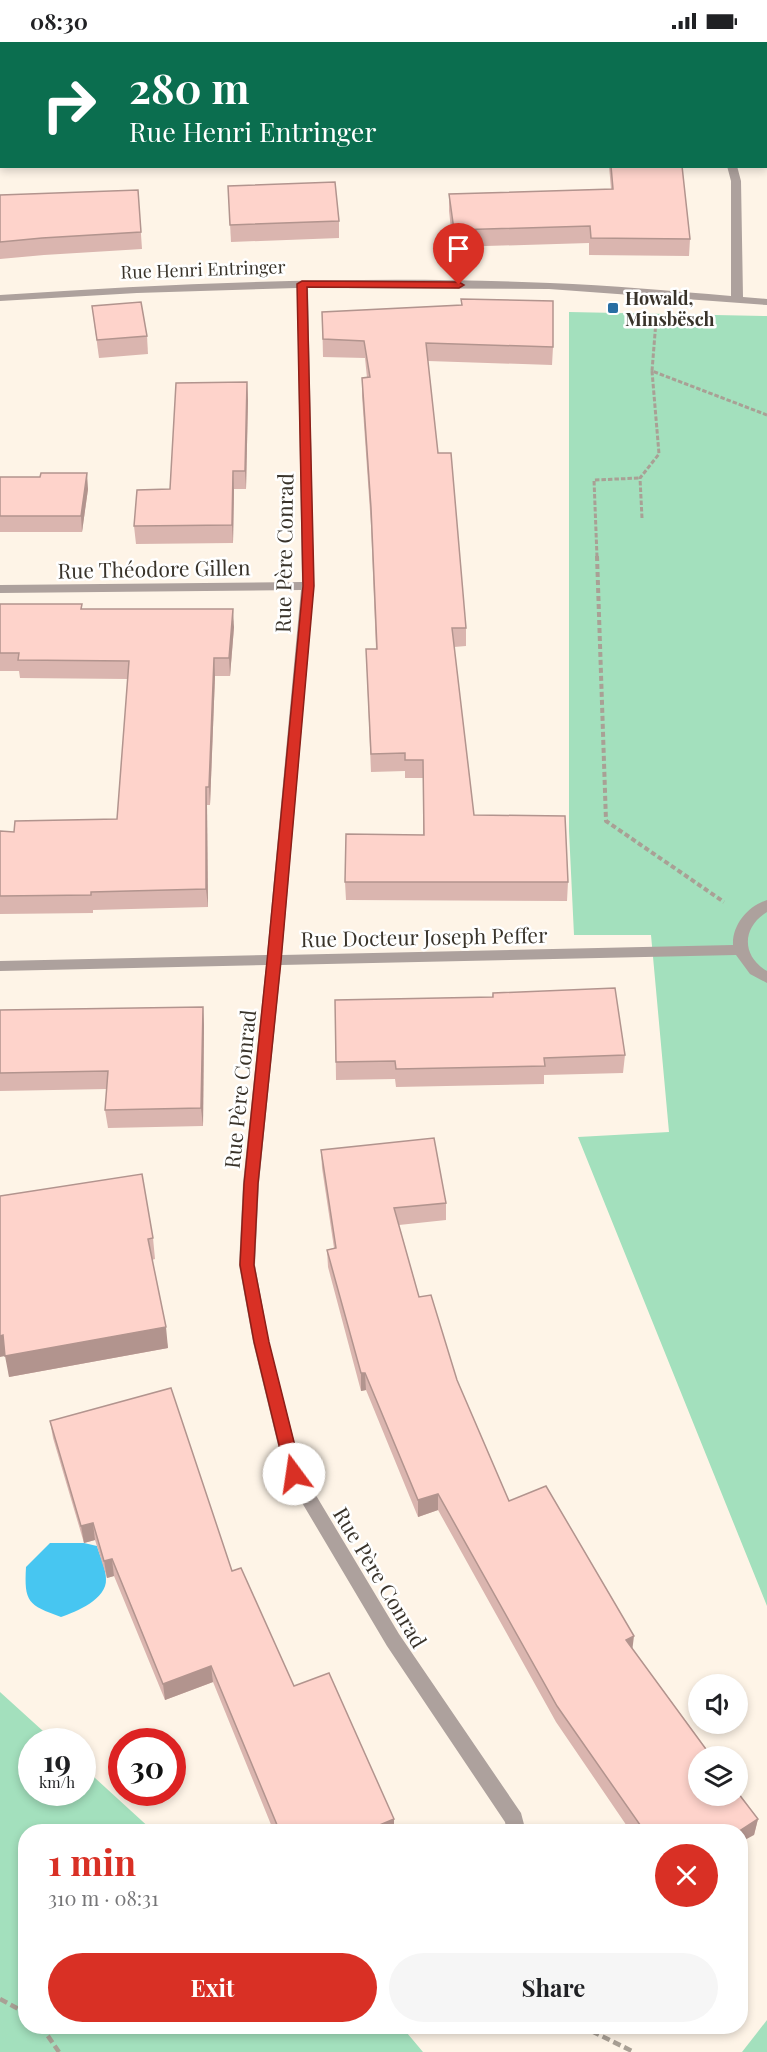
<!DOCTYPE html>
<meta charset="utf-8">
<style>
:root{--surface:#fff;--page:#f6f6f6;--text:#202124;--muted:#757577;--accent:#d93025}
body{margin:0;font-family:"Playfair Display",serif;background:var(--page);color:var(--text);height:100vh;display:flex;flex-direction:column;font-size:22px;white-space:nowrap}
*{box-sizing:border-box;margin:0}
p{font-size:20px;color:var(--muted)}
.icon{flex:none;width:33px;height:33px;fill:none;stroke:currentColor;stroke-width:2;stroke-linecap:round;stroke-linejoin:round}
.map{position:relative;flex:1;overflow:hidden}
.drawer{position:absolute;left:18px;top:1782px;width:730px;height:210px;display:flex;flex-direction:column;background:var(--surface);border-radius:24px;box-shadow:0 3px 9px #0003}
.drawer>*{flex:none}
.guide{position:absolute;left:0px;top:0px;width:768px;height:126px;box-shadow:0 3px 9px #0003;background:#0b6e4f;color:#fff;overflow:hidden}
.buttons{position:absolute;left:688px;top:1632px;display:grid;gap:12px}
.buttons a{display:grid;place-items:center;width:60px;height:60px;border-radius:50%;background:var(--surface);box-shadow:0 3px 9px #0003;font-size:30px}
.speed{position:absolute;left:18px;top:1686px;display:flex;gap:12px;font-size:30px;font-weight:700;text-align:center}
.speed>*{display:grid;place-content:center;width:78px;height:78px;border-radius:50%;background:var(--surface);box-shadow:0 3px 9px #0003;line-height:1}
.speed small{font-size:15px;font-weight:400}
.speed .limit{border:9px solid #d22;background:#fff;color:#111}
.pin{position:absolute;display:grid;place-items:center;width:51px;height:51px;color:#fff;margin:-62px -26px;border-radius:50% 50% 50% 0;rotate:-45deg;box-shadow:0 0 6px #0007}
.pin .icon{rotate:45deg}
.me{position:absolute;width:66px;margin:-33px;rotate:346deg;stroke-linejoin:round;filter:drop-shadow(0 0 4px #0008)}
.turn{display:flex;align-items:center;gap:21px;height:126px;padding:0 30px;font-size:27px}
.turn .icon{width:78px;height:78px;stroke-width:2.5}
.turn b{display:block;font-size:42px;line-height:51px}
.round{display:grid;place-items:center;flex:none;width:63px;height:63px;border-radius:32px;background:var(--page)}
.head{display:flex;align-items:center;justify-content:space-between;height:102px;padding:0 30px}
h1{font-size:36px;font-weight:700;line-height:45px;color:var(--accent)}
.cta{display:flex;gap:12px;margin-top:auto;padding:12px 30px}
.cta a{flex:1;height:69px;border-radius:36px;background:var(--accent);color:#fff;font-size:24px;font-weight:700;line-height:69px;text-align:center}
.cta a+a{background:var(--page);color:var(--text)}
.status{display:flex;justify-content:space-between;align-items:center;height:42px;padding:0 30px;background:var(--surface);direction:ltr}
.status svg{height:16px;fill:currentColor}
.map>svg:first-child{display:block}
.green{fill:#a3e0bd}
.water{fill:#47c6f1}
.lines{fill:none;stroke-linecap:round;stroke-linejoin:round}
.path-far2{stroke:#a9a095;stroke-width:3;stroke-dasharray:4.5 2;stroke-linecap:butt}
.path-far1{stroke:#a9a095;stroke-width:4;stroke-dasharray:5 3;stroke-linecap:butt}
.path{stroke:#a9a095;stroke-width:4.5;stroke-dasharray:8 4;stroke-linecap:butt}
.minor{fill:#ada19d;fill-rule:evenodd}
.wall{fill:#dab5af}
.shaded-wall{fill:#b2948e}
.building{fill:#fed3cb;stroke:#b2948e;stroke-width:1.5}
.route{fill:#d93025;stroke:#8d1f18;stroke-width:1.5}
.poi-dot{fill:#286ea3;stroke:#fff;stroke-width:2}
.labels{text-anchor:middle;dominant-baseline:central;stroke-width:5;stroke-linejoin:round;paint-order:stroke}
.far-street-label{font-size:18px;fill:#39332a;stroke:#fff}
.far-poi-label{font-size:18px;font-weight:bold;fill:#39332a;stroke:#fff;text-anchor:start}
.street-label{font-size:21px;fill:#39332a;stroke:#fff}
</style>
<div class="status"><b>08:30</b><svg viewBox="0 0 49 12"><path d="M0 12V9h3v3zM5 12V6h3v6zM10 12V3h3v9zM15 12V0h3v12zM26 1h20v11H26zM47 4h2v5h-2z"/></svg></div>
<div class="map">
<svg width="767" height="2010" viewBox="0 0 767 2010">
<rect width="100%" height="100%" fill="#fef4e7"/>
<g class="green">
<polygon points="569,270 767,274 767,1564 578,1095 669,1090 651,893 574,893 569,789"/>
<polygon points="0,1650 54,1699 32,1700 32,1750 82,1750 83,1725 153,1789 26,1790 26,1984 402,1985 423,2010 0,2010"/>
<polygon points="767,1978 767,2010 742,2010"/>
</g>
<path class="water" d="M50 1501H84L97 1504C100 1514 106 1527 106 1537 107 1557 76 1570 61 1575 28 1563 24 1560 26 1525Z"/>
<g class="lines">
<g class="path-far2">
<polyline points="656,279 652,329 767,373"/>
<polyline points="642,476 640,436 659,412 652,329"/>
<polyline points="597,515 594,438 640,436"/>
</g>
<polyline class="path-far1" points="597,514 606,779 724,860"/>
<g class="path">
<polyline points="0,1957 26,1971"/>
<polyline points="41,1984 59,2010"/>
<polyline points="581,1984 634,2010"/>
</g>
<g class="minor">
<rect x="0" y="16" width="2" height="6"/>
<rect x="0" y="59" width="2" height="6"/>
<path d="M727 124H737L741 139 743 255 767 257V263L549 247 308 246 314 544 282 913 733 903C732 883 748 864 767 858V870C742 885 741 914 767 929V941L750 932 736 913 281 923 259 1141 255 1223 269 1300 302 1430 399 1592 521 1771 526 1790H507L505 1780 387 1604 285 1432 253 1300 239 1223 243 1141 266 923 0 929V919L267 913 301 548 0 551V543L302 540 297 246 137 251 0 259V253C183 241 367 233 550 241 611 243 671 249 731 254V139Z"/>
</g>
</g>
<g class="wall">
<polygon points="61,0 647,0 648,2 86,2"/>
<polygon points="737,0 767,0 767,67 766,2 738,2"/>
<polygon points="609,124 682,124 690,197 689,214 589,213 589,201 453,205 449,169 449,152 611,147"/>
<polygon points="228,144 339,179 339,196 231,200"/>
<polygon points="138,148 142,207 44,213 0,217 0,153"/>
<polygon points="461,257 553,305 552,323 428,319 438,411 466,586 466,604 454,605 474,773 568,840 567,859 346,858 345,840 423,793 423,736 405,736 405,729 371,730 366,607 376,607 371,484 362,354 362,336 367,336 365,316 323,315 322,270 461,263"/>
<polygon points="92,264 147,294 148,312 99,316"/>
<polygon points="247,340 248,358 246,447 234,447 233,501 136,502 134,484 170,447"/>
<polygon points="0,435 88,447 82,490 0,490"/>
<polygon points="0,562 82,567 234,585 230,634 215,634 210,763 207,763 208,865 93,868 93,871 0,872 0,789 14,790 117,777 128,637 20,636 19,629 0,629"/>
<polygon points="493,951 625,1013 623,1031 544,1033 544,1042 396,1045 395,1037 336,1038 335,958 492,955"/>
<polygon points="203,965 204,983 203,1084 108,1086 105,1068 107,1047 0,1049 0,968"/>
<polygon points="321,1108 446,1161 446,1178 399,1183 419,1255 509,1459 632,1606 758,1777 754,1793 741,1790 631,1790 556,1680 438,1468 418,1475 366,1348 361,1349 328,1225 327,1208 334,1206 322,1126"/>
<polygon points="0,1154 153,1196 155,1217 152,1218 168,1306 9,1335"/>
<polygon points="50,1379 232,1529 294,1644 394,1790 274,1790 213,1640 165,1658 114,1534 107,1536 95,1498 84,1501 53,1396"/>
</g>
<g class="shaded-wall">
<rect x="0" y="100" width="2" height="17"/>
<polygon points="247,340 248,358 246,447 245,429"/>
<polygon points="233,429 234,447 233,501 232,483"/>
<polygon points="87,431 88,447 82,490 81,474"/>
<polygon points="233,567 234,585 230,634 229,616"/>
<polygon points="214,616 215,634 210,763 209,745"/>
<polygon points="206,745 207,763 208,865 206,847"/>
<polygon points="203,965 204,983 203,1084 201,1066"/>
<polygon points="166,1285 168,1306 9,1335 5,1314 0,1315 0,1294"/>
<polygon points="361,1331 365,1331 366,1348 361,1349"/>
<polygon points="438,1452 438,1468 418,1475 418,1458"/>
<polygon points="93,1481 95,1498 84,1501 81,1484"/>
<polygon points="112,1517 114,1534 107,1536 104,1519"/>
<polygon points="634,1594 632,1610 626,1598"/>
<polygon points="211,1624 213,1640 165,1658 163,1642"/>
<polygon points="394,1777 394,1790 363,1790"/>
<polygon points="758,1777 754,1793 741,1800 741,1790 738,1790"/>
</g>
<g class="building">
<polygon points="331,0 647,0 648,2 345,2"/>
<polygon points="746,0 767,0 767,47 766,2 747,2"/>
<rect x="0" y="65" width="2" height="35"/>
<polygon points="611,124 682,124 690,197 591,196 590,184 454,188 449,152 613,147"/>
<polygon points="335,140 339,179 230,183 228,144"/>
<polygon points="138,148 141,190 42,196 0,200 0,153"/>
<polygon points="461,257 553,259 553,305 426,301 438,411 451,411 466,586 452,586 474,773 565,774 568,840 345,840 346,792 424,793 423,718 405,718 405,711 371,712 366,607 377,607 371,466 362,336 370,335 364,299 323,297 322,270 462,263"/>
<polygon points="141,260 147,294 97,298 92,264"/>
<polygon points="247,340 245,429 233,429 232,483 134,484 137,448 170,447 176,341"/>
<polygon points="41,431 87,431 81,474 0,474 0,435 40,435"/>
<polygon points="0,562 82,562 81,567 233,567 229,616 214,616 209,745 206,745 206,847 91,850 91,853 0,854 0,789 14,790 15,779 117,777 129,619 18,618 19,611 0,611"/>
<polygon points="615,946 625,1013 544,1016 545,1024 396,1027 395,1019 336,1020 335,958 493,955 493,951"/>
<polygon points="203,965 201,1066 105,1068 108,1029 0,1031 0,968"/>
<polygon points="434,1096 446,1161 394,1166 419,1255 431,1253 457,1338 509,1459 546,1444 634,1594 626,1598 711,1714 699,1714 699,1754 738,1754 738,1751 758,1777 738,1790 645,1790 557,1664 438,1452 418,1458 365,1331 361,1331 327,1208 336,1206 321,1108"/>
<polygon points="142,1132 153,1196 148,1197 166,1285 5,1314 3,1293 0,1294 0,1154"/>
<polygon points="171,1346 232,1529 241,1526 294,1644 329,1631 394,1777 363,1790 280,1790 211,1624 163,1642 112,1517 104,1519 93,1481 81,1484 50,1379"/>
</g>
<polygon class="route" points="302,239 459,240 464,243 459,246 307,245 314,544 281,919 258,1142 254,1223 269,1300 302,1432 300,1436 294,1438 289,1436 286,1432 254,1300 240,1223 244,1142 267,919 303,544 297,242"/>
<rect class="poi-dot" x="607" y="260" width="12" height="12" rx="3"/>
<g class="labels">
<g class="far-street-label">
<text transform="translate(203 227) rotate(-2)">Rue Henri Entringer</text>
</g>
<g class="far-poi-label">
<text x="625" y="256">Howald,<tspan x="625" dy="21">Minsbësch</tspan></text>
</g>
<g class="street-label">
<text transform="translate(283 511) rotate(-89)">Rue Père Conrad</text>
<text transform="translate(154 526) rotate(-1)">Rue Théodore Gillen</text>
<text transform="translate(424 894) rotate(-1)">Rue Docteur Joseph Peffer</text>
<text transform="translate(239 1047) rotate(-84)">Rue Père Conrad</text>
<text transform="translate(381 1535) rotate(59)">Rue Père Conrad</text>
</g>
</g>
</svg>
<div class="buttons">
<a><svg class="icon" aria-label="sound" viewBox="0 0 24 24"><path d="M4 9h4l5-4v14l-5-4H4zM17 9q2 3 0 6"/></svg></a>
<a><svg class="icon" aria-label="layers" viewBox="0 0 24 24"><path d="M12 4l9 5-9 5-9-5zM3 14l9 5 9-5"/></svg></a>
</div>
<div class="speed"><div>19<small>km/h</small></div><div class="limit">30</div></div>
<div class="pin" style="left:459px;top:243px;background:#d93025"><svg class="icon" aria-label="arrive" viewBox="0 0 24 24"><path d="M6 21V4h12l-3 4 3 4H6"/></svg></div>
<svg class="me" style="left:294px;top:1432px" viewBox="-20 -20 40 40"><circle r="19" fill="#fff"/><path d="M0-13L10 11 0 6-10 11z" fill="#d93025"/></svg>
<div class="guide">
<div class="turn"><svg class="icon" aria-label="right" viewBox="0 0 24 24"><path d="M7 20v-9h11M14 6l5 5-5 5"/></svg><div><b>280 m</b>Rue Henri Entringer</div></div>
</div>
<section class="drawer">
<div class="head"><div><h1>1 min</h1><p>310 m · 08:31</p></div><a class="round" style="background:#d93025;color:#fff"><svg class="icon" aria-label="close" viewBox="0 0 24 24"><path d="M6 6l12 12M18 6L6 18"/></svg></a></div>
<div class="cta"><a>Exit</a><a>Share</a></div>
</section>
</div>
